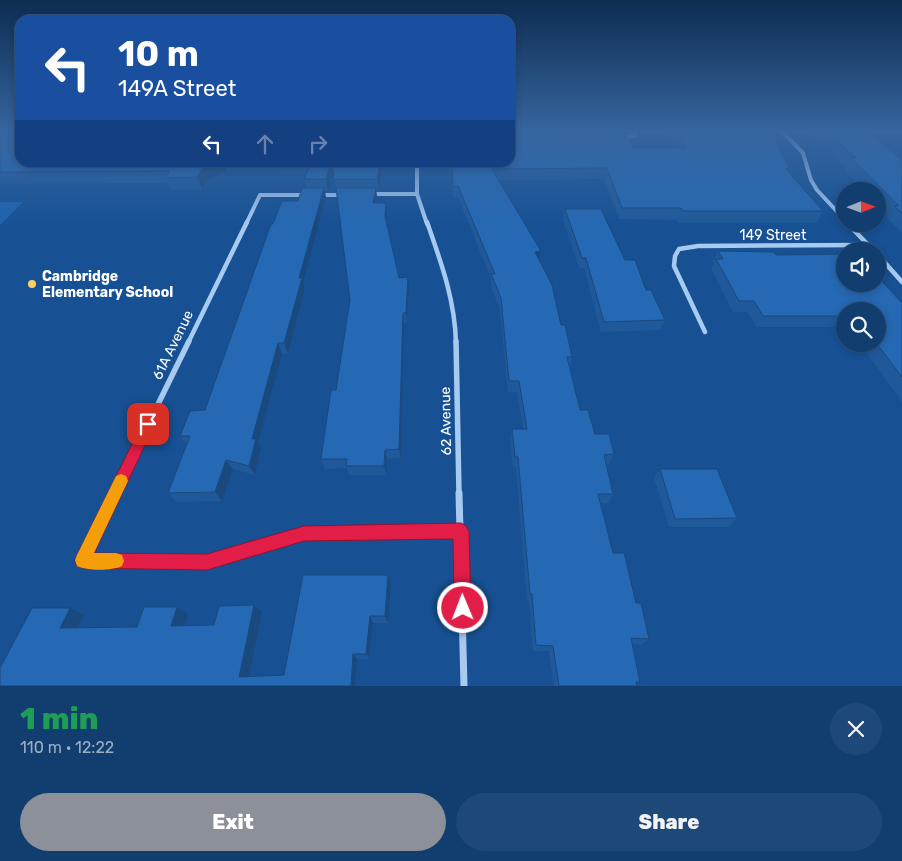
<!DOCTYPE html>
<meta charset="utf-8">
<style>
:root{--surface:#113d6f;--page:#1e4877;--text:#f1f3f6;--muted:#9caec3;--line:#305682;--accent:#8c9099}
body{margin:0;font-family:Rubik,sans-serif;background:var(--page);color:var(--text);height:100vh;display:flex;flex-direction:column;font-size:19px;white-space:nowrap}
*{box-sizing:border-box;margin:0}
p{font-size:16px;color:var(--muted)}
.icon{flex:none;width:28px;height:28px;fill:none;stroke:currentColor;stroke-width:2;stroke-linecap:round;stroke-linejoin:round}
.map{position:relative;height:686px;overflow:hidden}
.sheet{display:flex;flex-direction:column;background:var(--surface);flex:1}
.sheet>*{flex:none}
.guide{position:absolute;left:15px;top:15px;width:500px;height:152px;border-radius:15px;box-shadow:0 2px 8px #0003,0 0 0 1px var(--line);background:#1a4fa0;color:#fff;overflow:hidden}
.needle{width:32px;rotate:89deg}
.fabs{position:absolute;left:836px;top:182px;display:grid;gap:10px}
.fabs a{display:grid;place-items:center;width:50px;height:50px;border-radius:50%;background:var(--surface);box-shadow:0 2px 8px #0003,0 0 0 1px var(--line);font-size:25px}
.pin{position:absolute;display:grid;place-items:center;width:42px;height:42px;color:#fff;margin:-21px;border-radius:10px;box-shadow:0 2px 8px #0006}
.me{position:absolute;width:55px;margin:-28px;rotate:359deg;stroke-linejoin:round;filter:drop-shadow(0 0 4px #0008)}
.turn{display:flex;align-items:center;gap:18px;height:105px;padding:0 20px;font-size:22px}
.turn .icon{width:65px;height:65px;stroke-width:2.5}
.turn b{display:block;font-size:35px;line-height:42px}
.lanes{display:flex;align-items:center;height:48px;padding:0 20px;background:#0003;justify-content:center;gap:25px;direction:ltr}
.lanes .off{opacity:.35}
.round{display:grid;place-items:center;flex:none;width:52px;height:52px;border-radius:26px;background:var(--page)}
.headline{display:flex;align-items:center;justify-content:space-between;height:85px;padding:0 20px}
h1{font-size:30px;font-weight:800;line-height:38px;color:#1e9e55}
.action{display:flex;gap:10px;margin-top:auto;padding:10px 20px}
.action a{flex:1;height:58px;border-radius:30px;background:var(--accent);color:#fff;font-size:20px;font-weight:800;line-height:58px;text-align:center}
.action a+a{background:var(--page);color:var(--text)}
.map>svg:first-child{display:block}
.green{fill:#1f63ae}
.lines{fill:none;stroke-linecap:round;stroke-linejoin:round}
.minor-far3{stroke:#a7caf1;stroke-width:4}
.minor-far2{stroke:#a7caf1;stroke-width:4.5}
.minor-far1{stroke:#a7caf1;stroke-width:5.5}
.minor{stroke:#a7caf1;stroke-width:7}
.wall{fill:#20599a}
.shaded-wall{fill:#1a497d}
.building{fill:#2568b3;stroke:#1a497d}
.route{fill:#e11d48;stroke:#92132f}
.slow{fill:#f59e0b}
.poi-dot{fill:#ffcf67;stroke:#175194;stroke-width:2}
.labels{text-anchor:middle;dominant-baseline:central;stroke-width:5;stroke-linejoin:round;paint-order:stroke}
.street-label{font-size:14px;fill:#fff;stroke:#175194}
.poi-label{font-size:14px;font-weight:bold;fill:#fff;stroke:#175194;text-anchor:start}
</style>
<div class="map">
<svg width="902" height="686" viewBox="0 0 902 686">
<rect width="100%" height="100%" fill="#175194"/>
<polygon class="green" points="0,202 23,202 0,225"/>
<g class="lines">
<g class="minor-far3">
<polyline points="781,130 803,153 811,180 817,190 845,220"/>
<polyline points="622,138 635,135 636,130"/>
<polyline points="417,162 417,194 427,224"/>
<polyline points="371,194 417,194"/>
<polyline points="319,195 343,195"/>
<polyline points="246,224 260,195 305,195"/>
</g>
<g class="minor-far2">
<path d="M427 222C441 262 455 300 456 343"/>
<polyline points="848,224 874,251"/>
<polyline points="878,255 902,282"/>
<polyline points="705,332 674,266 675,256 679,249 698,246 868,245"/>
<polyline points="188,343 247,222"/>
</g>
<g class="minor-far1">
<polyline points="456,341 459,494"/>
<polyline points="114,494 189,341"/>
</g>
<g class="minor">
<polyline points="115,493 82,560 207,562 304,533 461,531"/>
<polyline points="459,493 464,686"/>
</g>
</g>
<g class="wall">
<polygon points="0,130 20,162 383,162 379,190 376,191 377,198 376,203 387,213 386,223 399,278 408,277 409,287 407,323 404,323 401,458 387,459 386,475 349,475 347,468 325,469 321,459 336,390 350,300 334,172 328,191 325,191 326,198 303,283 305,288 288,354 282,354 258,443 261,448 255,475 233,469 222,501 177,502 168,493 187,444 180,436 205,410 273,224 298,201 307,188 304,179 307,173 279,173 278,171 227,171 207,181 202,189 170,190 167,183 0,184"/>
<polygon points="510,130 617,130 617,131 633,148 676,148 665,130 778,130 777,131 772,131 789,169 788,171 823,211 816,223 678,223 677,220 619,219 604,179 499,180 541,251 540,261 572,357 570,367 580,410 595,434 614,454 609,465 607,465 613,494 608,503 601,503 613,553 636,603 649,639 641,645 632,644 640,682 637,684 637,686 554,686 549,651 533,651 529,601 527,601 516,467 513,467 510,440 512,429 523,429 517,392 508,392 500,310 491,286 491,279 458,197 453,197 452,171 450,171 449,162 510,162"/>
<polygon points="785,130 865,130 902,160 902,233 886,217 888,215 878,204 878,191 865,191 844,169 846,167 809,131 787,131"/>
<polygon points="565,209 625,260 646,290 665,320 660,330 601,332 584,268 579,268 563,220"/>
<polygon points="718,251 776,255 902,303 902,402 860,344 878,344 878,311 845,311 845,327 756,327 748,312 733,312 711,269 714,263 713,262"/>
<polygon points="660,469 737,518 729,527 669,527 654,478"/>
<polygon points="388,575 391,583 388,623 373,623 369,659 357,659 355,686 0,686 84,615 78,628 137,627 177,607 188,614 184,626 214,625 254,605 262,612 249,677 284,675"/>
</g>
<g class="shaded-wall">
<polygon points="594,130 617,130 617,133 593,136"/>
<polygon points="215,162 224,162 227,171 207,181 202,189 197,177 202,169"/>
<polygon points="331,162 333,162 334,170 328,191 326,179"/>
<polygon points="380,162 383,162 379,190 377,179"/>
<polygon points="324,188 326,198 303,283 305,288 288,354 284,343 299,278"/>
<polygon points="376,188 377,198 375,213 373,203"/>
<polygon points="386,203 387,213 386,227 385,216"/>
<polygon points="541,251 539,263 535,252"/>
<polygon points="408,277 409,287 407,323 406,313"/>
<polygon points="403,313 404,323 401,458 399,449"/>
<polygon points="278,343 282,354 258,443 261,448 255,475 249,466 252,439"/>
<polygon points="385,450 387,459 386,475 384,466"/>
<polygon points="226,460 233,469 222,501 215,492"/>
<polygon points="388,575 391,583 388,623 385,616"/>
<polygon points="254,605 262,612 248,682 239,677"/>
<polygon points="177,607 188,614 182,633 171,626"/>
<polygon points="70,608 84,615 75,634 60,628"/>
<polygon points="370,616 373,623 369,659 366,654"/>
<polygon points="353,654 357,659 355,686 351,686"/>
</g>
<g class="building">
<polygon points="0,130 20,130 20,162 215,162 202,169 197,177 165,178 169,171 0,172"/>
<polygon points="510,130 595,133 623,130 633,148 686,148 675,130 771,130 789,169 786,169 823,211 683,211 681,208 622,208 607,168 492,169 541,251 535,252 552,285 561,325 565,325 572,357 567,357 580,410 588,410 595,434 609,434 614,454 604,455 613,494 598,494 613,553 624,553 636,603 641,603 649,639 631,638 640,682 636,682 637,686 559,686 553,646 536,645 532,594 530,594 518,457 515,457 512,429 527,429 519,381 509,381 501,298 491,274 495,274 458,186 453,186 452,162 510,162"/>
<polygon points="824,130 865,130 902,160 902,213 894,206 899,206 851,158 856,158"/>
<polygon points="311,162 331,162 326,179 304,179"/>
<polygon points="332,162 380,162 377,179 334,179"/>
<polygon points="302,188 324,188 299,278 302,278 284,343 278,343 252,439 256,439 249,466 226,460 215,492 168,493 190,436 180,436 190,411 205,410 271,224 273,224 282,201 298,201"/>
<polygon points="336,188 376,188 373,203 386,203 385,216 399,278 408,277 406,313 403,313 399,449 385,450 384,466 346,466 347,459 321,459 331,390 336,390 350,300"/>
<polygon points="565,209 601,209 625,260 635,260 646,290 651,290 665,320 604,322 586,258 582,258"/>
<polygon points="718,251 774,252 776,255 845,254 845,284 878,284 878,277 902,303 902,377 877,344 878,311 845,311 845,316 763,316 754,301 739,301 716,259 723,259"/>
<polygon points="660,469 717,469 737,518 675,519"/>
<polygon points="303,575 388,575 385,616 370,616 366,654 353,654 351,686 0,686 0,668 32,608 70,608 60,628 137,627 144,607 177,607 171,626 214,625 219,606 254,605 239,677 284,675"/>
</g>
<linearGradient id="sky" x2="0" y2="1"><stop stop-color="#0d2d51"/><stop offset="0.58" stop-color="#36659f"/><stop offset="1" stop-color="#36659f" stop-opacity="0"/></linearGradient>
<rect width="902" height="226" fill="url(#sky)"/>
<polygon class="route" points="148,418 155,424 94,553 207,554 304,526 461,523 466,526 469,531 471,608 469,614 463,617 457,614 454,608 453,539 304,541 207,570 82,568 77,566 75,560 77,555 144,420"/>
<path class="slow" d="M121 474 126 476 128 481 94 553H116L122 555 124 561 122 566C111 571 88 571 77 566L75 560 77 555 116 476Z"/>
<circle class="poi-dot" cx="32" cy="284" r="5"/>
<g class="labels">
<g class="street-label">
<text x="773" y="235">149 Street</text>
<text transform="translate(173 345) rotate(-64)">61A Avenue</text>
<text transform="translate(446 421) rotate(-91)">62 Avenue</text>
</g>
<g class="poi-label">
<text x="42" y="276">Cambridge<tspan x="42" dy="16">Elementary School</tspan></text>
</g>
</g>
</svg>
<div class="fabs">
<a><svg class="needle" viewBox="-14 -14 28 28"><path d="M0-13l5 13h-10z" fill="#e53935"/><path d="M0 13l5-13h-10z" fill="#9caec3"/></svg></a>
<a><svg class="icon" aria-label="sound" viewBox="0 0 24 24"><path d="M4 9h4l5-4v14l-5-4H4zM17 9q2 3 0 6"/></svg></a>
<a><svg class="icon" aria-label="search" viewBox="0 0 24 24"><circle cx="10" cy="10" r="6"/><path d="M15 15l6 6"/></svg></a>
</div>
<div class="pin" style="left:148px;top:424px;background:#d93025"><svg class="icon" aria-label="arrive" viewBox="0 0 24 24"><path d="M6 21V4h12l-3 4 3 4H6"/></svg></div>
<svg class="me" style="left:463px;top:608px" viewBox="-20 -20 40 40"><circle r="17" fill="#e11d48" stroke="#fff" stroke-width="3"/><path d="M0-11L8 9 0 5-8 9z" fill="#fff"/></svg>
<div class="guide">
<div class="turn"><svg class="icon" aria-label="left" viewBox="0 0 24 24"><path d="M17 20v-9H6M10 6l-5 5 5 5"/></svg><div><b>10 m</b>149A Street</div></div>
<div class="lanes"><svg class="icon" aria-label="left" viewBox="0 0 24 24"><path d="M17 20v-9H6M10 6l-5 5 5 5"/></svg><svg class="icon off" aria-label="ahead" viewBox="0 0 24 24"><path d="M12 20V5M6 11l6-6 6 6"/></svg><svg class="icon off" aria-label="right" viewBox="0 0 24 24"><path d="M7 20v-9h11M14 6l5 5-5 5"/></svg></div>
</div>
</div>
<section class="sheet">
<div class="headline"><div><h1>1 min</h1><p>110 m · 12:22</p></div><a class="round"><svg class="icon" aria-label="close" viewBox="0 0 24 24"><path d="M6 6l12 12M18 6L6 18"/></svg></a></div>
<div class="action"><a>Exit</a><a>Share</a></div>
</section>
